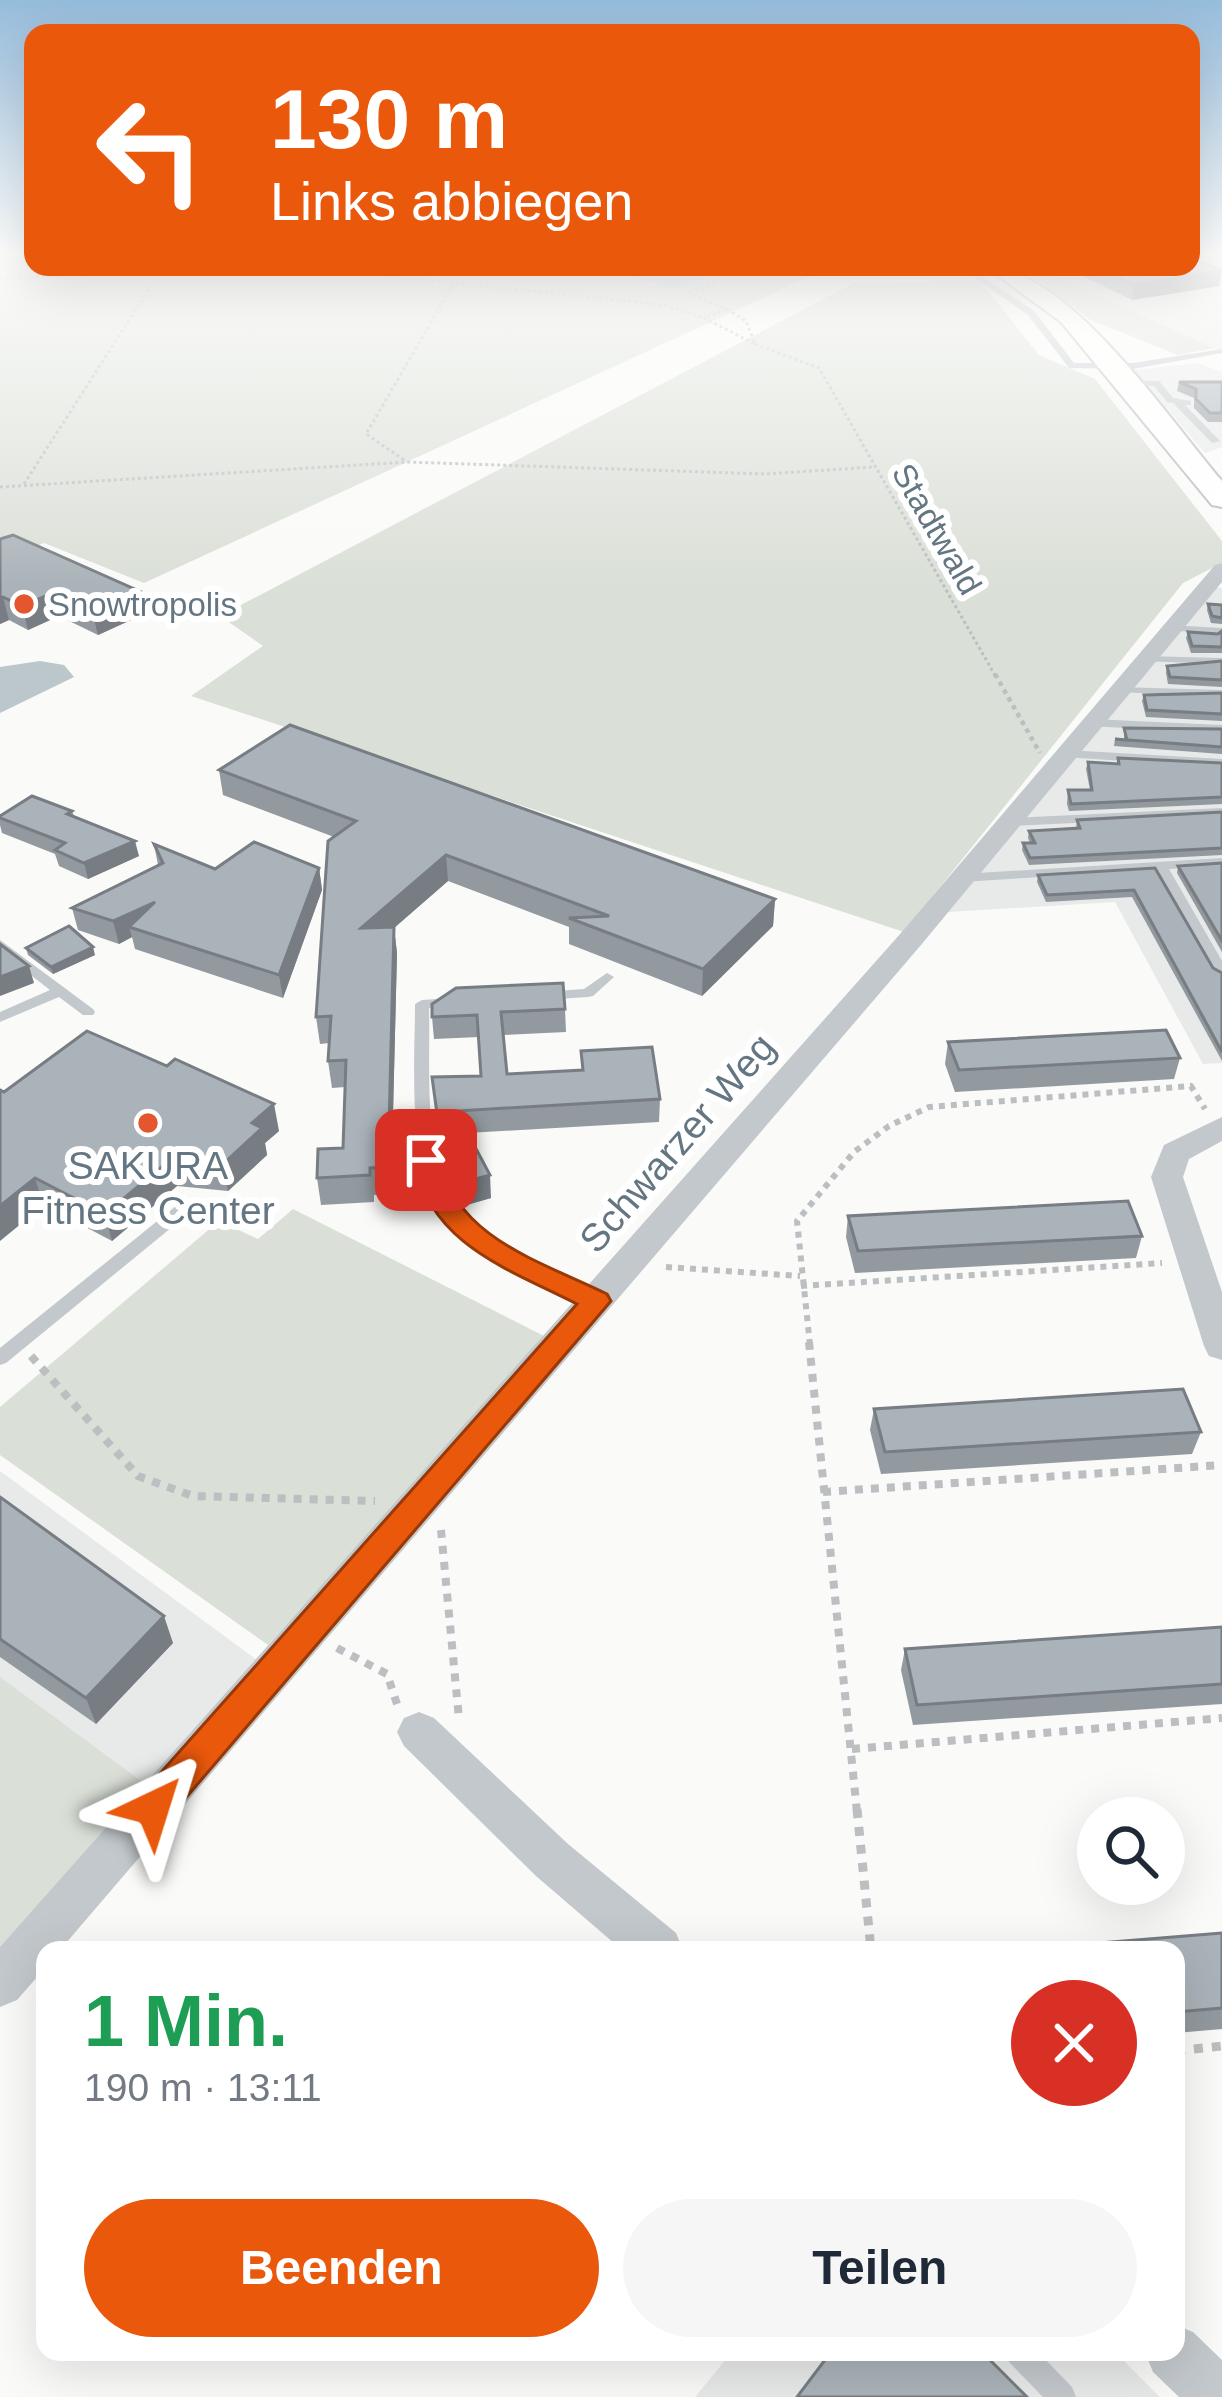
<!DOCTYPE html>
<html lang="de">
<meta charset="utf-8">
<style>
:root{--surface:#fff;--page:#f6f6f7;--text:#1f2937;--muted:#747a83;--accent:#ea580c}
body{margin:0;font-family:Arial,sans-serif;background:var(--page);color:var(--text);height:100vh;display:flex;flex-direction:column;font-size:45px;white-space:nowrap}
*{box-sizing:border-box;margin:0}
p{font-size:39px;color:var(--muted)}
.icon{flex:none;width:66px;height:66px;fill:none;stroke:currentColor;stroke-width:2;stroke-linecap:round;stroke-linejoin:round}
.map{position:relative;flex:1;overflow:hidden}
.panel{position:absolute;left:36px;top:1941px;width:1149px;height:420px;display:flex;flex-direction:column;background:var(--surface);border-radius:24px;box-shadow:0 12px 48px #0002}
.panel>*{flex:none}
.top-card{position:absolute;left:24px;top:24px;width:1176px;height:252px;border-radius:24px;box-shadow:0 12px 48px #0002;background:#ea580c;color:#fff;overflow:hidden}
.tools{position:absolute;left:1077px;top:1797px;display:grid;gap:24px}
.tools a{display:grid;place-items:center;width:108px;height:108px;border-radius:50%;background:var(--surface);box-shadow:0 12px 48px #0002;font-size:60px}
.pin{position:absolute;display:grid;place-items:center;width:102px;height:102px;color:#fff;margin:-51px;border-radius:24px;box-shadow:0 6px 18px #0006}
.me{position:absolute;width:132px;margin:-66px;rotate:41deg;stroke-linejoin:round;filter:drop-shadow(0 0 9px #0008)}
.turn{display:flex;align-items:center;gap:42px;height:252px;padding:0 48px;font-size:54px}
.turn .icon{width:156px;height:156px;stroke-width:2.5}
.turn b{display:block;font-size:84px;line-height:102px}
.round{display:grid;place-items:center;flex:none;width:126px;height:126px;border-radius:63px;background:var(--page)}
.head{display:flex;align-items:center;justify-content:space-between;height:204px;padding:0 48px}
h1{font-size:72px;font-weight:700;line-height:90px;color:#1e9e55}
.cta{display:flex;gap:24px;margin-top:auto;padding:24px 48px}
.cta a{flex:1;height:138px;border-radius:72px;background:var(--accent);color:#fff;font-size:48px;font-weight:700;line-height:138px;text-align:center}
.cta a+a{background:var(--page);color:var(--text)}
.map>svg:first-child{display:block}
.built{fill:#e8e9e9}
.green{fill:#dadfd7}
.water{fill:#bbc7cb}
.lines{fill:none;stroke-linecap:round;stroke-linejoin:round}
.secondary-casing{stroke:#b3babf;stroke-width:4}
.path-far4{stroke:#bbbfc2;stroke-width:3;stroke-dasharray:3 3;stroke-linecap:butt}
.path-far3{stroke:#bbbfc2;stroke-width:4.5;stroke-dasharray:4.5 4.5;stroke-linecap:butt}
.path-far2{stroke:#bbbfc2;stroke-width:6;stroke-dasharray:6 6;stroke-linecap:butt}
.path-far1{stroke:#bbbfc2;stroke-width:8;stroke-dasharray:8 8;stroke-linecap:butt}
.path{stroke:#bbbfc2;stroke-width:9;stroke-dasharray:9 9;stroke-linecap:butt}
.lane{fill:#c3c8cc;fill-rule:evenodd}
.street{fill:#c3c8cc;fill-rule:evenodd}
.secondary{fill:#fff;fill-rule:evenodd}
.wall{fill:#929a9f}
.shaded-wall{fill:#777d82}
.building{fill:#aab3b9;stroke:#777d82;stroke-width:3}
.route{fill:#ea580c;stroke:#983908;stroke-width:3}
.poi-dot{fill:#e4572e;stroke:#fff;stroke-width:4.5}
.labels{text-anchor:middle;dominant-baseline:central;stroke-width:12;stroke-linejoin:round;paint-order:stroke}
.far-street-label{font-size:33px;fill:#657683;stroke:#fff}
.far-poi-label{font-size:33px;fill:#657683;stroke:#fff;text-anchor:start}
.street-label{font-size:39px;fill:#657683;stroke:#fff}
.poi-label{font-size:39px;fill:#657683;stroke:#fff}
</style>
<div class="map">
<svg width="1222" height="2397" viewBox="0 0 1222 2397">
<rect width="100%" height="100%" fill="#fafaf8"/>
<g class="built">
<polygon points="1191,252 1222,265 1222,352 1036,267 1191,267"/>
<polygon points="1198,363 1222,372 1222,447 1205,453 1134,370"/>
<polygon points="1213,587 1222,588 1222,1063 1203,1064 1115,902 948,912"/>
<polygon points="0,1471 261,1663 0,1960"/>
<polygon points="732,2352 1115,2352 1160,2397 695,2397"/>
</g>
<g class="green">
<polygon points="0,252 33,252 33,267 948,267 954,271 830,267 144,583 44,543 0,560"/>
<polygon points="1020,267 1036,267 1214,348 1178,355 1091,320"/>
<polygon points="980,281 1039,355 1095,379 1222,541 1222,563 1183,583 904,932 191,696 263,646 220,616 854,283"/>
<polygon points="293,1209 546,1337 268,1645 0,1455 0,1407 219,1221 258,1239"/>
<polygon points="0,1677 145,1784 0,1948"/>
</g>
<g class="water">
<polygon points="602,267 685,267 701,279 672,288"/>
<polygon points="40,661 64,665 74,677 0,713 0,667"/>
</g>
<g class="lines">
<defs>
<path id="secondary" d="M986 267C1067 267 1171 422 1222 481V507L1212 505 1061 322Z"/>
</defs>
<use href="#secondary" class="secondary-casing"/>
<g class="path-far4">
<polyline points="0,278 232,271 389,276 665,305 704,318"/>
<polyline points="715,283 687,293 727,309"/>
<polygon points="727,309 746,321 755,344 704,318"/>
<polyline points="755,344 819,368 996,677"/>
<polyline points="404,460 366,434 454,283"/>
<polyline points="24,484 158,275"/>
<polyline points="0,487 407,462 765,474 873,467"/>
</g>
<polyline class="path-far3" points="995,674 1040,753"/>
<g class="path-far2">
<polyline points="666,1267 800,1276"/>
<polyline points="801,1286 1162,1263"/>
<polyline points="810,1345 797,1221 854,1152 889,1126 929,1107 1191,1086 1205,1109"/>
</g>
<g class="path-far1">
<polyline points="809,1342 857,1812"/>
<polyline points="31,1356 138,1476 193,1496 375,1501"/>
<polyline points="823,1492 1222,1465"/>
<polyline points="441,1530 459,1719"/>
<polyline points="337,1648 387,1674 397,1704"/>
<polyline points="852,1749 1222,1718"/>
</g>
<g class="path">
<polyline points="857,1809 871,1950"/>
<polyline points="1176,2051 1222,2046"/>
</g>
<g class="lane">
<polygon points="959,267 968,267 1034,311 1074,363 1133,363 1222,349 1222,353 1133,369 1069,368 1028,315"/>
<polygon points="1126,381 1159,381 1173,398 1191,401 1191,405 1185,405 1220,441 1212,443 1173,403 1167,402 1154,386 1123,386"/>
<polygon points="1169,625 1222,628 1222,634 1165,630 1164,628"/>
<polygon points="1144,656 1222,658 1222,664 1140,661 1138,659"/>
<polygon points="1118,687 1222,690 1222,696 1114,692 1114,688"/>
<polygon points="1091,719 1222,725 1222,733 1087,726 1087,720"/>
<polygon points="1066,750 1222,759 1222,767 1062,757 1062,751"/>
<polygon points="1222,808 1222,816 1009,826 1003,822 1009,818"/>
<polygon points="1222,858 1222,866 1169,869 1222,961 1222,977 1215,973 1156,870 961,882 954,878 961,874"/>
<polygon points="0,940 93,1009 95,1012 93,1015 83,1015 59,997 0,1022 0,1012 50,990 0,951"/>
<polygon points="607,973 614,977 593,996 588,997 543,1000 536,996 543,992 584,989"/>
<path d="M452 998 457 999 459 1002 457 1005 429 1008C431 1069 420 1171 465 1217 501 1255 557 1275 603 1296L606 1301 603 1306C582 1308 554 1288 535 1279 496 1260 455 1237 434 1198 408 1153 415 1057 415 1004L422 1000Z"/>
<polygon points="182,1204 190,1210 188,1214 6,1363 0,1365 0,1348 176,1206"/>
<polygon points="1005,2352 1038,2352 1072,2387 1076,2397 1043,2397 1009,2362"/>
</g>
<g class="street">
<polygon points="1222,563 1222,582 921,945 60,1950 45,1950 45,1968 17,2000 0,2007 0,1947 901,933 1215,565"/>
<polygon points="1222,1117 1222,1141 1189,1159 1183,1177 1222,1292 1222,1360 1209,1356 1204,1346 1151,1177 1164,1145"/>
<polygon points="419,1712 434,1718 568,1844 676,1933 683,1950 622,1950 536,1876 404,1746 397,1732 404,1718"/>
<polygon points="1176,2325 1193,2332 1222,2360 1222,2397 1179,2397 1153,2372 1145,2352 1176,2352"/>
</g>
<use href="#secondary" class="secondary"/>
</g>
<g class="wall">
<polygon points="1064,267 1191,267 1222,271 1219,286 1132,300"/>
<polygon points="1179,382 1222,382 1222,422 1208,422 1194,408 1194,398 1177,391"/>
<polygon points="0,539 144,614 98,635 59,616 28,630 9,620 0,624"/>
<polygon points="1208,604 1222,605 1222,624 1211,623 1207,610"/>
<polygon points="1222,631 1222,653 1191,653 1186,638 1188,632 1218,634"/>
<polygon points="1222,661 1222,687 1168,684 1166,673 1167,666"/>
<polygon points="1222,693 1222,721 1146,717 1142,701 1144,695"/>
<polygon points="1124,728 1222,729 1222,754 1114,746 1115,739 1124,740"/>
<polygon points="1118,758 1222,763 1222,804 1069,811 1067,804 1068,790 1090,790 1086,769 1088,762 1117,764"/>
<polygon points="219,770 775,899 773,926 702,996 569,944 569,927 448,881 394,928 397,953 391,1194 374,1195 374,1202 321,1205 317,1178 343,1148 345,1087 332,1088 328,1061 329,1043 320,1044 316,1017 334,837 223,795"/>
<polygon points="72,811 74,816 139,856 88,879 59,866 55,854 2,833 0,825 0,816"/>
<polygon points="1222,812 1222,855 1029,865 1022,850 1023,843 1030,843 1028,838 1029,831 1076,828 1077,820"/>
<polygon points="154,844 215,869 319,868 322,890 283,998 135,949 132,937 119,944 78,930 72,908 158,865"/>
<polygon points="1222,863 1222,952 1177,873 1178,866"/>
<polygon points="1155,868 1213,968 1222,973 1222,1061 1132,897 1046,902 1037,882 1038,875"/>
<polygon points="26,948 95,955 53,974 28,955"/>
<polygon points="565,1009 566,1032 503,1035 507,1074 582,1070 581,1051 660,1099 659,1122 468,1133 491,1198 463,1206 443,1166 432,1077 481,1076 479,1037 434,1039 432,1017"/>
<polygon points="948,1042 1180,1058 1174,1079 955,1092 945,1064"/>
<polygon points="4,1092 279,1131 265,1143 267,1155 228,1191 177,1186 112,1241 44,1205"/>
<polygon points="848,1216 1142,1236 1136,1258 855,1273 846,1237"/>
<polygon points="874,1409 1201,1432 1192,1454 881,1474 870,1430"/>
<polygon points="0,1497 173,1643 96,1724 0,1657"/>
<polygon points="1222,1627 1222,1704 913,1725 901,1670 905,1649"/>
<polygon points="1222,1933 1222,2029 1176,2033 1176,1950"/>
</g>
<g class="shaded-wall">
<polygon points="1222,271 1219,286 1132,300 1134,285"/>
<polygon points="139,591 144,614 98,635 92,611"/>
<polygon points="53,593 59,616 28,630 22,606"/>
<polygon points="3,597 9,620 0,624 0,598"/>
<polygon points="135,841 139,856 88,879 84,863"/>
<polygon points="446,855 448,881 394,928 397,953 391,1194 361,928"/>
<polygon points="319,868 322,890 283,998 279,975"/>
<polygon points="775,899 773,926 702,996 703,969"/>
<polygon points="155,902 129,927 132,937 119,944 113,921"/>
<polygon points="93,947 95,955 53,974 51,967"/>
<polygon points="29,966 34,983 0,996 0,977"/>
<polygon points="274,1104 279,1131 265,1143 267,1155 228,1191 223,1164 252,1123"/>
<polygon points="171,1159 177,1186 112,1241 105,1214"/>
<polygon points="490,1175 491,1198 463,1206 461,1183"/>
<polygon points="35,1178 44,1205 0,1241 0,1206"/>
<polygon points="164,1616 173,1643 96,1724 86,1698"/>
</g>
<g class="building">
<polygon points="1191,257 1222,271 1134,285 1096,267 1191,267"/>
<polygon points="1179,382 1222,382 1222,413 1210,413 1196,399 1196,389"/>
<polygon points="13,535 139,591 92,611 53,593 22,606 3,597 0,598 0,539"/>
<polygon points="1208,604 1222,605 1222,618 1212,616"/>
<polygon points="1222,631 1222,647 1192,646 1188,632 1218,634"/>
<polygon points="1222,661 1222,680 1170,677 1167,666"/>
<polygon points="1222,693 1222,714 1147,710 1144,695"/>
<polygon points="290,725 775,899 703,969 569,918 609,916 446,855 361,928 394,927 388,1167 370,1168 370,1175 317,1178 318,1149 343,1148 346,1060 328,1061 331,1016 316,1017 328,841 356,821 219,770"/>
<polygon points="1124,728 1222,729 1222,747 1115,739 1127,740"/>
<polygon points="1118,758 1222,763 1222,797 1071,804 1068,790 1092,790 1088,762 1119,764"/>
<polygon points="32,796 72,811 67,814 135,841 84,863 55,850 65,843 0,818 0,816"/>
<polygon points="1222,812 1222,848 1030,858 1023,843 1035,843 1029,831 1080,828 1077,820"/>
<polygon points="254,842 319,868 279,975 129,927 155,902 113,921 72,908 163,863 154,844 215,869"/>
<polygon points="1222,863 1222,941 1178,866"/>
<polygon points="1155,868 1213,968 1222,973 1222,1052 1134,890 1047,895 1038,875"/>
<polygon points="69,926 93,947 51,967 26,948"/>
<polygon points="0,944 29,966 0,977"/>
<polygon points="563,983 565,1009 501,1012 507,1074 583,1070 581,1051 652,1047 660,1099 456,1111 490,1175 461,1183 441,1143 432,1077 481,1076 477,1015 432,1017 432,1004 456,988"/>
<polygon points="1166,1030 1180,1058 959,1070 948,1042"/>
<polygon points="87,1031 167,1066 175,1059 274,1104 252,1123 262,1128 223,1164 171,1159 105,1214 35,1178 0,1206 0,1090 4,1092"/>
<polygon points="1128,1201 1142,1236 858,1251 848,1216"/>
<polygon points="1183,1389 1201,1432 885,1452 874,1409"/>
<polygon points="0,1497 164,1616 86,1698 0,1639"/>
<polygon points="1222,1627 1222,1684 917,1705 905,1649"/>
<polygon points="1222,1933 1222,2008 1176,2012 1176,1950 1014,1950"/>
<polygon points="831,2352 982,2352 1027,2397 797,2397"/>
</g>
<linearGradient id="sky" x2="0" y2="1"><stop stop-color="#96bcdc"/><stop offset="0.43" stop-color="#fdfdfc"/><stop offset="1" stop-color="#fdfdfc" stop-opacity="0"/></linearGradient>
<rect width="1222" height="587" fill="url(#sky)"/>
<path class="route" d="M426 1150 439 1160C458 1239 540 1261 607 1294L611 1301 166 1821 153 1826 140 1821 134 1808 140 1796 577 1304C506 1268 432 1245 413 1160Z"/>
<g class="poi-dot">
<circle cx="24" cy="604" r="12"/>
<circle cx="148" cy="1123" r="12"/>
</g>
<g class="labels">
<g class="far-street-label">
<text transform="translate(937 529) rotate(60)">Stadtwald</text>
</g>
<g class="far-poi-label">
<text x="48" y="604">Snowtropolis</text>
</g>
<g class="street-label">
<text transform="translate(677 1143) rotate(-49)">Schwarzer Weg</text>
</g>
<g class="poi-label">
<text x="148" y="1165">SAKURA<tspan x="148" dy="45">Fitness Center</tspan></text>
</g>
</g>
</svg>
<div class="tools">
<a><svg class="icon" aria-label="search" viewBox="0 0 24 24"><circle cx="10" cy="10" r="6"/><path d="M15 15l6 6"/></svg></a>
</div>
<div class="pin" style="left:426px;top:1160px;background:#d93025"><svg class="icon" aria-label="arrive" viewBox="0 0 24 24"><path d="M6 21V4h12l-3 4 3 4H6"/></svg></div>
<svg class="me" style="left:153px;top:1808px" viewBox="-20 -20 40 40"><path d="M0-17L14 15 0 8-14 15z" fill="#ea580c" stroke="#fff" stroke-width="4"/></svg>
<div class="top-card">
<div class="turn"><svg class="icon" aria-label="left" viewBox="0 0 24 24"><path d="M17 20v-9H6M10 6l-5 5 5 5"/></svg><div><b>130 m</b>Links abbiegen</div></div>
</div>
<section class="panel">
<div class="head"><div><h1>1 Min.</h1><p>190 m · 13:11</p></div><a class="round" style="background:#d93025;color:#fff"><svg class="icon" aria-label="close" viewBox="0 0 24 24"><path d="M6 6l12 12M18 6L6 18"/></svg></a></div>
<div class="cta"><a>Beenden</a><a>Teilen</a></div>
</section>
</div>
